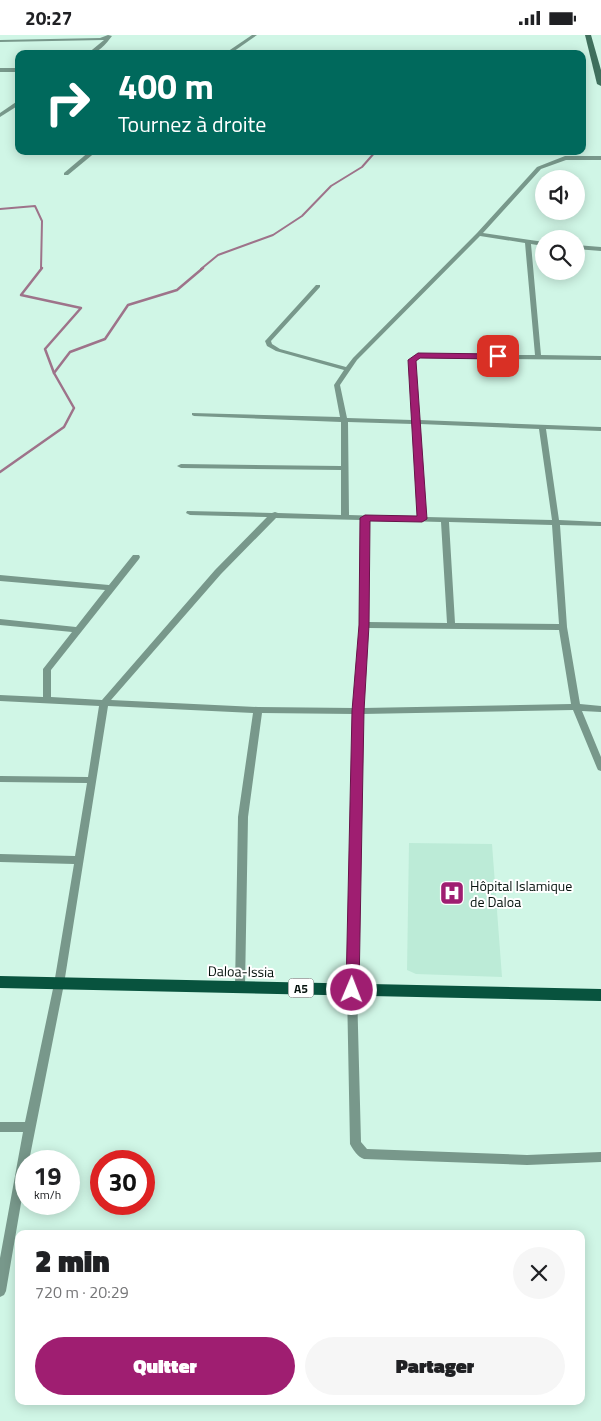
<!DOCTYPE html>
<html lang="fr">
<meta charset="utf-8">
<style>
:root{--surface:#fff;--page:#f6f6f6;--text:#202124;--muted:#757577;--accent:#9f1e71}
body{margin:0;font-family:"Titillium Web",sans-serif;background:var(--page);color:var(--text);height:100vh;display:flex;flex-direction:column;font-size:19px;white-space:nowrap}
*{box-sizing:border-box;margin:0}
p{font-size:16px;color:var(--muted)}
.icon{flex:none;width:28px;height:28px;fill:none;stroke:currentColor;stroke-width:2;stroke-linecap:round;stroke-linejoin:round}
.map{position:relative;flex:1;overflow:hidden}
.panel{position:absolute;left:15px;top:1195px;width:570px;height:175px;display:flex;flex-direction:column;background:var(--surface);border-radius:10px;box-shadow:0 2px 12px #0003}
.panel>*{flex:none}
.top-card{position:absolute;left:15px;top:15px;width:571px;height:105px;border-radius:10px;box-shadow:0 2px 12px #0003;background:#00695c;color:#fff;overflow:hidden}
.fabs{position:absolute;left:535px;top:135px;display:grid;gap:10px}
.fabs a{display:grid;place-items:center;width:50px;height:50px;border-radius:50%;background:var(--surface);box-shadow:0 2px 12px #0003;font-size:25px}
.speed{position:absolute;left:15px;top:1115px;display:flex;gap:10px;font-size:25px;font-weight:700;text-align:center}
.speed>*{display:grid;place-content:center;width:65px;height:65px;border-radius:50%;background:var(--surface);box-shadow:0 2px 12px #0003;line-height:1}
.speed small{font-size:12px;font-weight:400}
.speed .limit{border:8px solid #d22;background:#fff;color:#111}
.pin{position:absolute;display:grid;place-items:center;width:42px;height:42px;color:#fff;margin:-21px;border-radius:10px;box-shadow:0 2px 8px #0006}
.me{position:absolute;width:55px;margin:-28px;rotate:1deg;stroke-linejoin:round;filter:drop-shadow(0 0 4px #0008)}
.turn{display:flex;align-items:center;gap:18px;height:105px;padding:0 20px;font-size:22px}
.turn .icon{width:65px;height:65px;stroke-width:2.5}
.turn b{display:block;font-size:35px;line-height:42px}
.round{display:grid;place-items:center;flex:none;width:52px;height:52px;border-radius:26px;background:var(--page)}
.headline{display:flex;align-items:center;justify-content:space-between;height:85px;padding:0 20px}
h1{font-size:30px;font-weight:800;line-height:38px}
.primary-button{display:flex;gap:10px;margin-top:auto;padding:10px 20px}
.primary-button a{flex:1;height:58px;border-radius:30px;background:var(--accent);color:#fff;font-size:20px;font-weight:800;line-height:58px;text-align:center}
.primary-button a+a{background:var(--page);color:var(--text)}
.status{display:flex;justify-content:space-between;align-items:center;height:35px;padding:0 25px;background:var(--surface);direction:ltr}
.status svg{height:14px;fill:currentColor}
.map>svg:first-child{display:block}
.built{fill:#bcebd7}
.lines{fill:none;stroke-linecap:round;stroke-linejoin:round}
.stream-far1{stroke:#9e738a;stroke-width:2}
.stream{stroke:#9e738a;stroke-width:2.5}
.street{fill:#78988b;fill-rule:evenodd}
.secondary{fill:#3f705d;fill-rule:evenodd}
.primary{fill:#08533e;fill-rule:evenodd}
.route{fill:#9f1e71;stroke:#671449}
.labels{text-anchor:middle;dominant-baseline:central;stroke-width:4;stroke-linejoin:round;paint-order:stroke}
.shield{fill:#fff;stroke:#505956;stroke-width:1}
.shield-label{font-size:12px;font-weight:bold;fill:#05120d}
.poi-label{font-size:14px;fill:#05120d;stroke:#fff;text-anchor:start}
.street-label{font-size:14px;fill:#05120d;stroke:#fff}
</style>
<div class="status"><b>20:27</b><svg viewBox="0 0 49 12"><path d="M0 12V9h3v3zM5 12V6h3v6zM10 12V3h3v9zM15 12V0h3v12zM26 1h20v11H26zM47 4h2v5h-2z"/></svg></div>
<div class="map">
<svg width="601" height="1386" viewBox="0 0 601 1386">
<rect width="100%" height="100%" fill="#d0f6e6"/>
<polygon class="built" points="409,808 492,809 502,942 416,939 407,935"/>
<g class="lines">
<g class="stream-far1">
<polyline points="0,174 35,171 42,186 41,234"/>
<polyline points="201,234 218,220 273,200 302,181 331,151 362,132 376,116"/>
</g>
<g class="stream">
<polyline points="42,233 21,260 81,273 45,314 54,338"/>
<polyline points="0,437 64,392 74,373 54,338 70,317 105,304 128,270 177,255 203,233"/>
</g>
<g class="street">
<path d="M108 0 112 1C106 9 98 19 87 19L104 5 0 7V5L100 3Z"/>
<polygon points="252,0 257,0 230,19 224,19"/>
<rect x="0" y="33" width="19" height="4"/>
<polygon points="19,65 19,70 0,82 0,78"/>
<polygon points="90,116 97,116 68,140 64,140 64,138"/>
<path d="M565 121H601V125H566L541 134 483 198 544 207V211L531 209 541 320 601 321V325L419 323 415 326 419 385 601 392V396L546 394 559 485 601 487V491L560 490 567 592 580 669 601 671V677L582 676 601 722V736L598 735 597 733 573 675 362 679 357 955 361 1107 367 1114 527 1120 601 1117V1127L527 1130 364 1124C358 1122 353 1115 350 1109L347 955 354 679 262 678 248 782 245 952 244 955 240 956 236 955 235 952 238 782 253 678 108 671 64 949 29 1126H26V1139L6 1256 4 1260 0 1262V1223L23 1097H0V1087H25L54 949 74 829 0 827V819L75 821 87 748 0 747V741L88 742 99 671 0 666V660L43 662V634L72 597 0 590V584L76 592 105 555 0 546V540L109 550 133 520H139L140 522 139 524 51 635V662L102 665 215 535 267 482 190 480 186 478 187 476 272 478 275 477 278 478 341 480V435L181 433 177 431 181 429 341 431V387L194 381 192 380V378L340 382 334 350 344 335 276 316 267 311 265 306 266 305 316 250H320V252L271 306 272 309 280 314 346 332 353 323 477 198 537 132ZM480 201 525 208 535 320H416L409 325 412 385 347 383 340 350 357 325ZM348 387 413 389 418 482 349 480ZM420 389 539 394 552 485 426 482ZM276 483 361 485 360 590 354 673 258 672 111 665 221 539ZM369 485 441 487 447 588 368 587ZM449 487 552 490 559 589 455 588ZM368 593 559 595 571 669 363 673Z"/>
<polygon points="576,210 601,212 601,216 576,214"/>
</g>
<polygon class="secondary" points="585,0 591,0 601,35 601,51 597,49"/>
<polygon class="primary" points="0,941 601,954 601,966 0,953"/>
</g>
<polygon class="route" points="418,318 498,319 502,321 498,324 420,323 416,326 427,484 422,487 370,486 369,590 364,676 359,955 357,959 352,960 348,959 346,955 352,676 359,590 360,483 365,480 417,481 408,325"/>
<defs>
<symbol id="hospital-square" viewBox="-11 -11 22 22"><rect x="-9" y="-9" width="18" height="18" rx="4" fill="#9f1e71" stroke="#fff"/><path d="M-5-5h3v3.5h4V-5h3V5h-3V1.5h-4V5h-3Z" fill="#fff"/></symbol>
</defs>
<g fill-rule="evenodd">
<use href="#hospital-square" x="438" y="844" width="28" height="28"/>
</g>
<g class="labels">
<rect class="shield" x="288.5" y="943.5" width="25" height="19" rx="4"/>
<g class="shield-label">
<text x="301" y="953">A5</text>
</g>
<g class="poi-label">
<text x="470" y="850">Hôpital Islamique<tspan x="470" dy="16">de Daloa</tspan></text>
</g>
<g class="street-label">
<text transform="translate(241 936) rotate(1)">Daloa-Issia</text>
</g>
</g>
</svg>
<div class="fabs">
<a><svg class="icon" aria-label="sound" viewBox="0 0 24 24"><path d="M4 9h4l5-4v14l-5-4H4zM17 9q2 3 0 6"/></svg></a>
<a><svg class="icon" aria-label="search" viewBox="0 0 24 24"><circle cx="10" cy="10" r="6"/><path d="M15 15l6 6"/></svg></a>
</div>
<div class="speed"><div>19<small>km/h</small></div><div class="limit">30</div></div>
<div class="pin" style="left:498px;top:321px;background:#d93025"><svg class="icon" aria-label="arrive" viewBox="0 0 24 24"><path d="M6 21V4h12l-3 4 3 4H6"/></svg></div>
<svg class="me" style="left:352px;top:955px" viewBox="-20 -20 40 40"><circle r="17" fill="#9f1e71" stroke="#fff" stroke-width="3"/><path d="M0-11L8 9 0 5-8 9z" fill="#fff"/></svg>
<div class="top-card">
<div class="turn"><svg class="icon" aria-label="right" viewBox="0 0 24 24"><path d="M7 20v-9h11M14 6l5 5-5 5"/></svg><div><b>400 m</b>Tournez à droite</div></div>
</div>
<section class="panel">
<div class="headline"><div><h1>2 min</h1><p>720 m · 20:29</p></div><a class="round"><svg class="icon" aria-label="close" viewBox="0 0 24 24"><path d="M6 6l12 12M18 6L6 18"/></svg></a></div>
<div class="primary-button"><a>Quitter</a><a>Partager</a></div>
</section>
</div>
